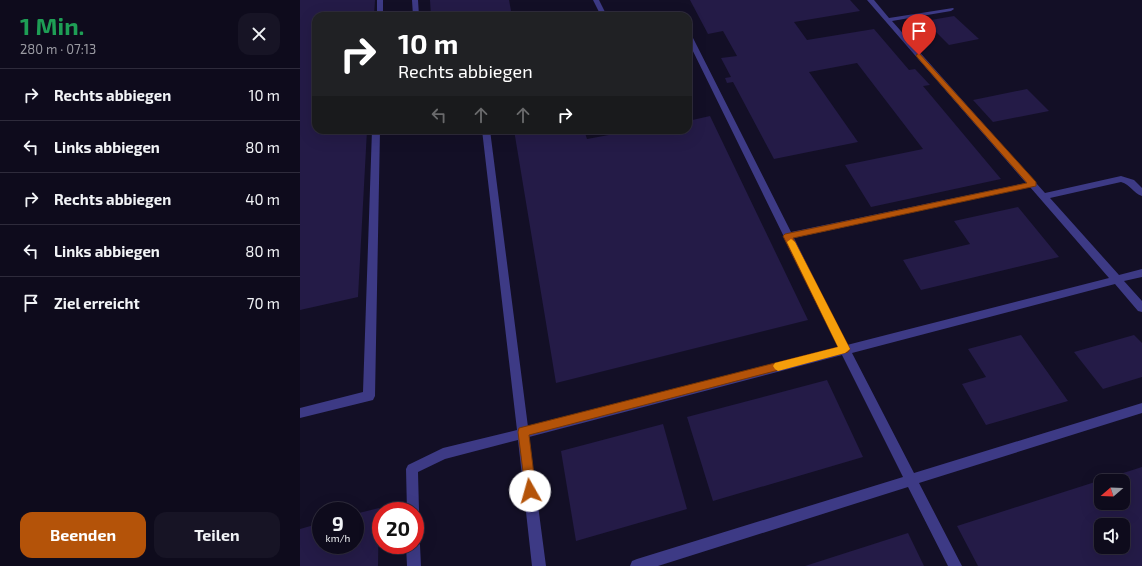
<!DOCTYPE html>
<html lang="de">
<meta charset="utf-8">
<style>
:root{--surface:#0e0b1c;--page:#171425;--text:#f1f3f6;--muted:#9b9ba3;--line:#2e2b3b;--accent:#b45309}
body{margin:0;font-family:"Exo 2",sans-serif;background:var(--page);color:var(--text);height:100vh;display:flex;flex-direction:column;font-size:15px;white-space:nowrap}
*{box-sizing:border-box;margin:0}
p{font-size:13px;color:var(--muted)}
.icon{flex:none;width:22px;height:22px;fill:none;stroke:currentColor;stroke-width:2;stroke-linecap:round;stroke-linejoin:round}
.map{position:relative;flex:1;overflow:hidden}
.drawer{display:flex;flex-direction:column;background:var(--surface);width:300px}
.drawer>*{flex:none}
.hud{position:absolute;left:12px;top:12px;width:380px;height:122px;border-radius:12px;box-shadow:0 4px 16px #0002,0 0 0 1px var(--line);background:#202124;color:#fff;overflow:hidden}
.needle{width:26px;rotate:251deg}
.buttons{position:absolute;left:794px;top:474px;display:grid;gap:8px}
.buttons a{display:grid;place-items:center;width:36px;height:36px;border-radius:8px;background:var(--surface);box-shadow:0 4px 16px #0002,0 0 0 1px var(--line);font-size:20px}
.speed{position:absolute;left:12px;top:502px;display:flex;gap:8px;font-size:20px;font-weight:700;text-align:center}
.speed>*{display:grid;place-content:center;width:52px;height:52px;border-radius:50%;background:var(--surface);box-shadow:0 4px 16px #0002,0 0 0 1px var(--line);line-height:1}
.speed small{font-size:10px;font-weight:400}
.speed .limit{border:6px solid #d22;background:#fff;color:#111}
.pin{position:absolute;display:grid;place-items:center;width:34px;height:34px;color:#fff;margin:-41px -17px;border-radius:50% 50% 50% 0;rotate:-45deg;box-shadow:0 0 4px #0007}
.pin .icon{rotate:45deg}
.me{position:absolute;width:44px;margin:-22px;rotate:353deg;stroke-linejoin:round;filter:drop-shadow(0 0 3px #0008)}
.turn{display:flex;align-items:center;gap:14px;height:84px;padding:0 20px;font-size:18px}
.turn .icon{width:52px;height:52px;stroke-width:2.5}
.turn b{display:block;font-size:28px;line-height:34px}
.lanes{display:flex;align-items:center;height:38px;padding:0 20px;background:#0003;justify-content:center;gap:20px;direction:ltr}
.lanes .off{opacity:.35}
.round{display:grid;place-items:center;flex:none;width:42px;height:42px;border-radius:12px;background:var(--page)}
.summary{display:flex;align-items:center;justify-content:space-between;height:68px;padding:0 20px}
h1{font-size:24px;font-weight:700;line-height:30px;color:#1e9e55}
.primary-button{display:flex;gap:8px;margin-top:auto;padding:8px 20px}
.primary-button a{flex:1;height:46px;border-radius:12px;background:var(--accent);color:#fff;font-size:16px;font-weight:700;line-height:46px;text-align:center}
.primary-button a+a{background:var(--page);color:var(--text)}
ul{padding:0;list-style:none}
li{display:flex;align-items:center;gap:12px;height:52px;padding:0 20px;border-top:1px solid var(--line)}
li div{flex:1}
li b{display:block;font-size:15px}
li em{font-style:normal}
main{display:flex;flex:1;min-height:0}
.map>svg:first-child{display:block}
.building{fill:#241b47;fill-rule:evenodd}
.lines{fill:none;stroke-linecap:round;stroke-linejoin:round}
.service{fill:#3d3a85;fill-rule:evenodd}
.route{fill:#b45309;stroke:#753606}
.slow{fill:#f59e0b}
</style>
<main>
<section class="drawer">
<div class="summary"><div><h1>1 Min.</h1><p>280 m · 07:13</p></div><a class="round"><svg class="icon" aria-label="close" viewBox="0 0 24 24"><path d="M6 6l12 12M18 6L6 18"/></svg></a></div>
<ul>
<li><svg class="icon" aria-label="right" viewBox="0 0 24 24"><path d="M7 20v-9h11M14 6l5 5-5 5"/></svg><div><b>Rechts abbiegen</b></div><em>10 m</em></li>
<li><svg class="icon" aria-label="left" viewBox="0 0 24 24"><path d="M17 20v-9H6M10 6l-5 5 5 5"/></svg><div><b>Links abbiegen</b></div><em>80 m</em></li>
<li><svg class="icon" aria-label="right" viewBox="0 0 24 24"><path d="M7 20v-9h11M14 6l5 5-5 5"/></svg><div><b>Rechts abbiegen</b></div><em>40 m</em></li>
<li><svg class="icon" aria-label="left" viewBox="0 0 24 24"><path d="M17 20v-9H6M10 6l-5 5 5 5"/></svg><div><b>Links abbiegen</b></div><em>80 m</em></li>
<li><svg class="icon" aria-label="arrive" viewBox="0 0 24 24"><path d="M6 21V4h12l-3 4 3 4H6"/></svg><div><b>Ziel erreicht</b></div><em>70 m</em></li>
</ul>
<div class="primary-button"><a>Beenden</a><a>Teilen</a></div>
</section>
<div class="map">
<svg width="842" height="566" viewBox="0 0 842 566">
<rect width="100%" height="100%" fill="#130f26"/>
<g class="building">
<polygon points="0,0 75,0 74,16 16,16 16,130 67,130 58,297 0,310"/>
<polygon points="130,0 209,0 212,16 131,16"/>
<polygon points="390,0 550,0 560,11 494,22 507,40 574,29 609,70 615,69 630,85 623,86 701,179 571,207 545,165 623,149 557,63 509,72 558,142 474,159 433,82 427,83 425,78 431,77 421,58 437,56 423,31 408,34"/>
<polygon points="654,16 679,39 649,45 625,21"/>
<polygon points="727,89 749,111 693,122 673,100"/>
<polygon points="410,116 508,320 256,383 214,130 284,130 287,139 336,130 388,130 388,121"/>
<polygon points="718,207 759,257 621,290 603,260 670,244 654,221"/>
<polygon points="721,335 768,401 686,425 662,384 686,377 668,349"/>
<polygon points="834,335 842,343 842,377 803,389 774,352"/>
<polygon points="527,380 563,457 413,501 387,417"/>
<polygon points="363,424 387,509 276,541 261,451"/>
<path d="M842 467V566H678L657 526ZM801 481H823V503H801ZM801 525H823V547H801Z"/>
<polygon points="79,508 78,566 0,566 0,529 21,523 21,545 55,545 55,514"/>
<polygon points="608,533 624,566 505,566"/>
</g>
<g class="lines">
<g class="service">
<rect x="77" y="0" width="6" height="16"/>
<polygon points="112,0 118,0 119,16 113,16"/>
<polygon points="293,0 299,0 307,16 301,16"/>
<path d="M567 0H574L589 18 653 8 654 9 651 11 592 21 745 193 821 176 834 180 842 188V196C833 193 831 185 821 182L750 198 819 275 842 269V277L824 281 842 301V312L838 311 815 284 552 353 614 473 842 403V413L619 483 662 566H648L608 487 358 566H330L332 561 337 559 603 477 542 355 229 437 246 566H232L218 440 145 459 118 472 119 511 118 515 115 516V511H107L106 469 108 465 143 448 217 430 182 130H190L228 427 538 347 388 41V32L391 34 491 232 726 183ZM730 187 809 278 547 345 494 238Z"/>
<polygon points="72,130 80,130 75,396 73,400 69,401 0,418 0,408 63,392"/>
<polygon points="115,539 118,540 120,545 121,566 107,566 106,545 115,545"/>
</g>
</g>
<polygon class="route" points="619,53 736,182 736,186 493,238 550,349 548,352 229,435 236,491 234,495 230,497 226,495 218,432 219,428 538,347 483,236 485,234 727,183 617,57 616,55"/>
<polygon class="slow" points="491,239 495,242 550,349 545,353 478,371 475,369 473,366 475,363 538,347 487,242"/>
</svg>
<div class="buttons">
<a><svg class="needle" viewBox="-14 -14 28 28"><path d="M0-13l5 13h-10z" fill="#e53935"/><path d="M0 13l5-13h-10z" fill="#9b9ba3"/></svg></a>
<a><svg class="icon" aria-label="sound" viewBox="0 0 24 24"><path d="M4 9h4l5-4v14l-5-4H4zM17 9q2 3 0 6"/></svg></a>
</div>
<div class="speed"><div>9<small>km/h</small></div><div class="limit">20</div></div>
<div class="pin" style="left:619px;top:55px;background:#d93025"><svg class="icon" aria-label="arrive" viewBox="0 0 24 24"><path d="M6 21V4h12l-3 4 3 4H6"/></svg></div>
<svg class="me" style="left:230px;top:491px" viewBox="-20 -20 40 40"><circle r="19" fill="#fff"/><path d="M0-13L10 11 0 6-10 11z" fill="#b45309"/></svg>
<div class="hud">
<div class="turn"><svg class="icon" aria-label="right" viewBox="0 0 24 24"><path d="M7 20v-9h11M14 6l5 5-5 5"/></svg><div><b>10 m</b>Rechts abbiegen</div></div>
<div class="lanes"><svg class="icon off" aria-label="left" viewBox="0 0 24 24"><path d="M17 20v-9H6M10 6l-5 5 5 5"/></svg><svg class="icon off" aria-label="ahead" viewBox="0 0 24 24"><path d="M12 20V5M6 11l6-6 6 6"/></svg><svg class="icon off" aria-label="ahead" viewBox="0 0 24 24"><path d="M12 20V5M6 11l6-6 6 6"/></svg><svg class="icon" aria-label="right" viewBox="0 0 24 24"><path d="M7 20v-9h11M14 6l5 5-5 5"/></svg></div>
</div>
</div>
</main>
